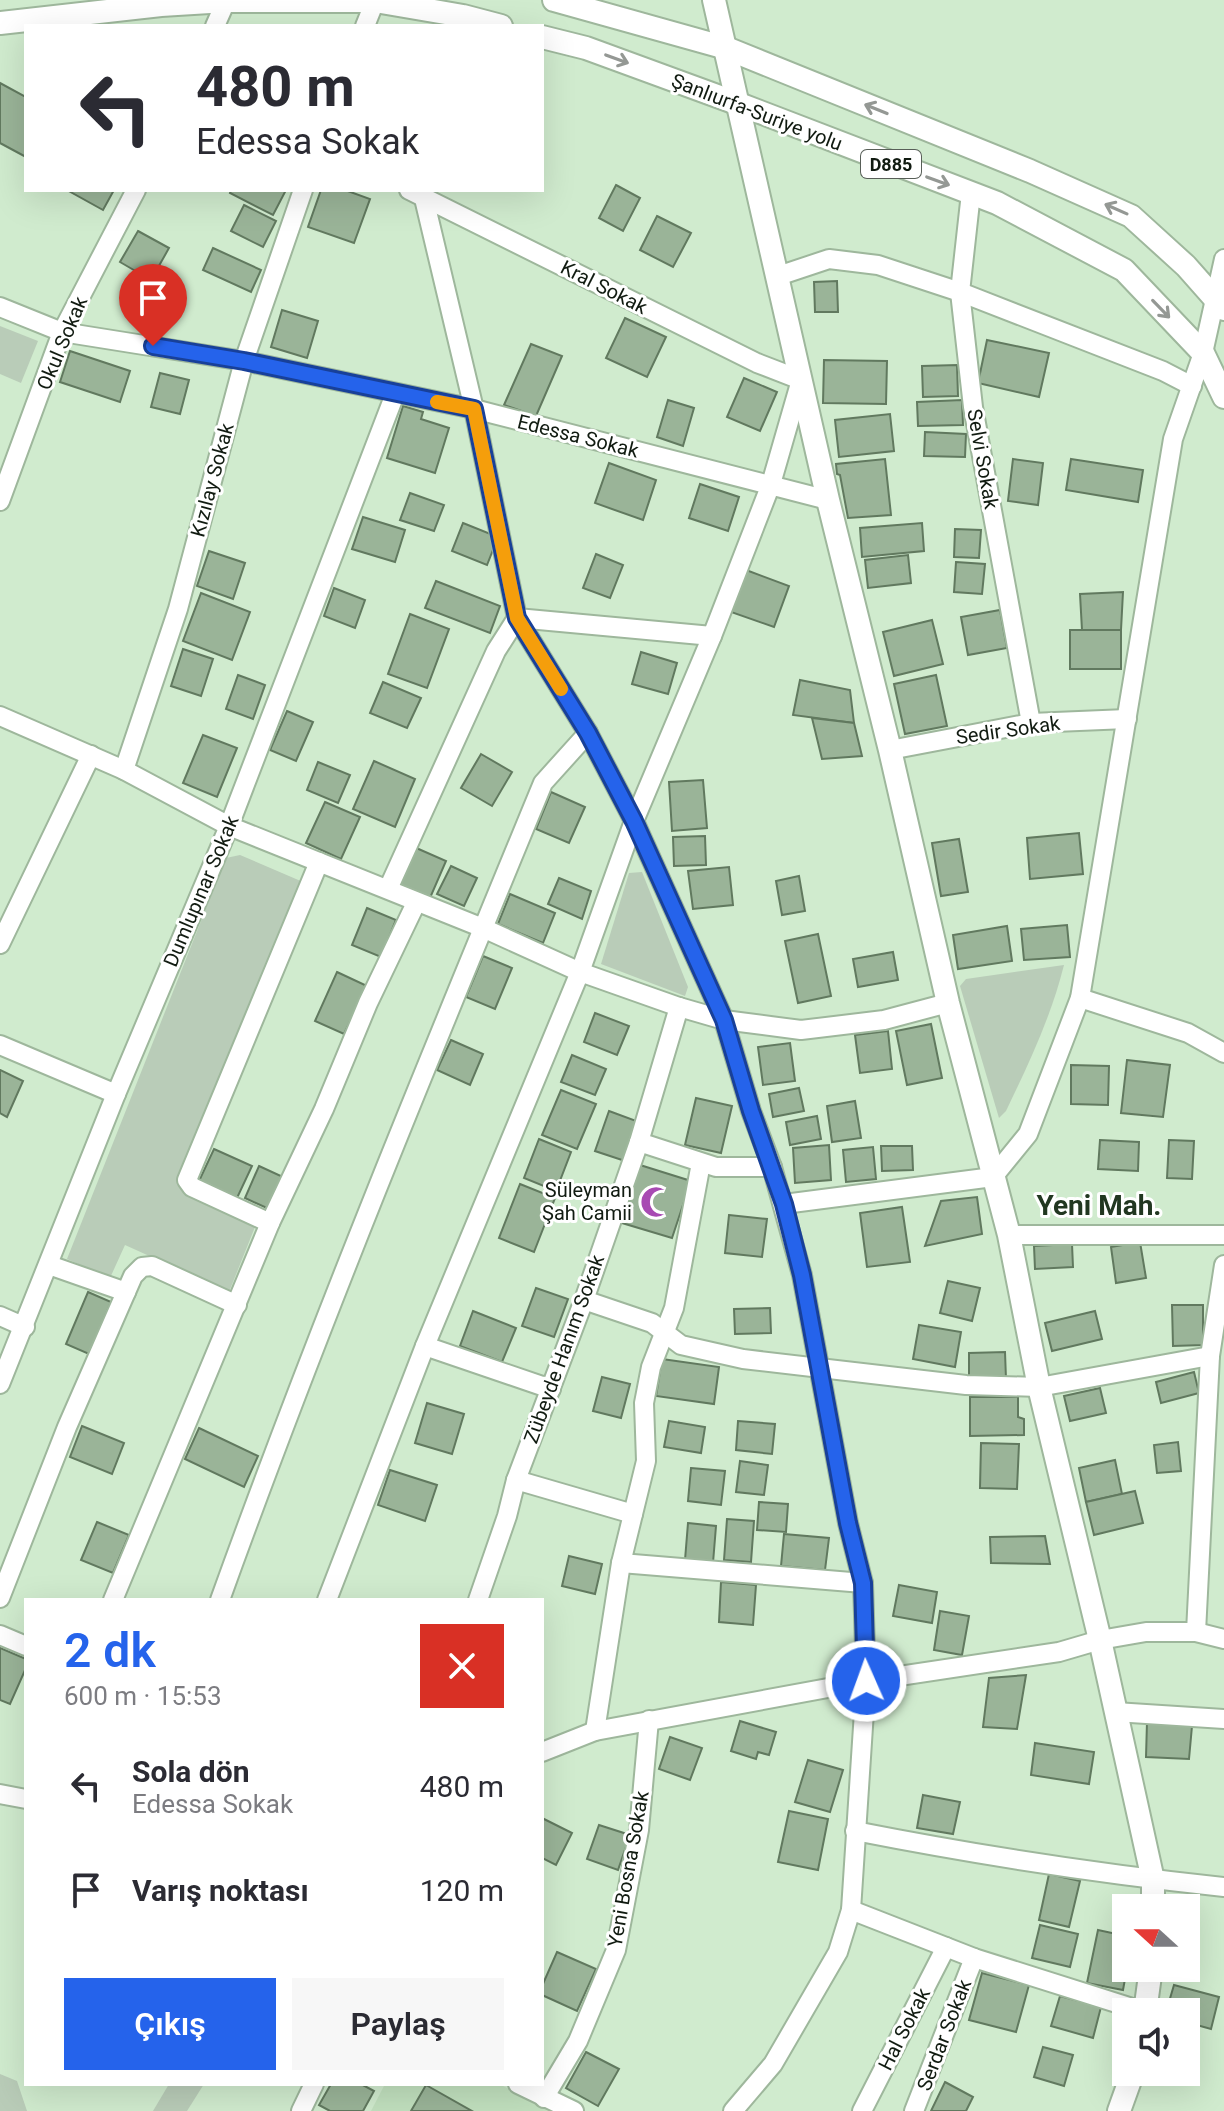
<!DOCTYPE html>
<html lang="tr">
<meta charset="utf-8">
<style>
:root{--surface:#fff;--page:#f7f7f7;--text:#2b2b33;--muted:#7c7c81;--accent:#2563eb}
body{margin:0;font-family:Roboto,sans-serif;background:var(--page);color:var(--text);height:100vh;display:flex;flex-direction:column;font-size:30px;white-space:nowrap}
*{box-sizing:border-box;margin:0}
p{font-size:26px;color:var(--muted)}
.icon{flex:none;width:44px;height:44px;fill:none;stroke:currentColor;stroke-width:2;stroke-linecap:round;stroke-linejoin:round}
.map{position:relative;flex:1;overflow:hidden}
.panel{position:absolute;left:24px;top:1598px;width:520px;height:488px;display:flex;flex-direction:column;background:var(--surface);border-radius:0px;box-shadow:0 8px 32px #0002}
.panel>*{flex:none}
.hud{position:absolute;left:24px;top:24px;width:520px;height:168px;border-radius:0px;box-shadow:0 8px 32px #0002;background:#fff;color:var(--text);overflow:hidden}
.needle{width:52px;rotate:291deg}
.fabs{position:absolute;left:1112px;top:1894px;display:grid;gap:16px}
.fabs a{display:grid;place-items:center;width:88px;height:88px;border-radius:0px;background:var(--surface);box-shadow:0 8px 32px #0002;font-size:40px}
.pin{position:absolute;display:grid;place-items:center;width:68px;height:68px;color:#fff;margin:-82px -34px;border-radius:50% 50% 50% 0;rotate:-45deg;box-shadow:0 0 8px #0007}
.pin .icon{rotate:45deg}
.me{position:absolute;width:88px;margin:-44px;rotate:358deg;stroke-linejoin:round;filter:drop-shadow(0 0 6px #0008)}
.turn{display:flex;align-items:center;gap:28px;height:168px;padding:0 40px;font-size:36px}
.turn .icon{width:104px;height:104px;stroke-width:2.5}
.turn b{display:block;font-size:56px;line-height:68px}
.round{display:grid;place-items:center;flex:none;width:84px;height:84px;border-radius:0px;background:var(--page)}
.headline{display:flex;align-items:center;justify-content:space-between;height:136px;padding:0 40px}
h1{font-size:48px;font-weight:600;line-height:60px;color:var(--accent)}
.primary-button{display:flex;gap:16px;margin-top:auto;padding:16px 40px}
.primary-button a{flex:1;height:92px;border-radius:0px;background:var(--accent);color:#fff;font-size:32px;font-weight:600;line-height:92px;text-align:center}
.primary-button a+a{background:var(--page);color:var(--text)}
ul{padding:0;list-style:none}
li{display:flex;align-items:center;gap:24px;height:104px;padding:0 40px}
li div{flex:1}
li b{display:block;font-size:30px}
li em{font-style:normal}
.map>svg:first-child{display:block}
.built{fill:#c1e0be}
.green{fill:#b9ccb8}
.building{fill:#9ab498;stroke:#61795f;stroke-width:2}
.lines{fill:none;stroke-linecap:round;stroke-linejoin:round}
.minor-casing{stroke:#9eb79c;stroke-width:22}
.major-casing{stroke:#9eb79c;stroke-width:26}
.minor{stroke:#fff;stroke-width:18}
.major{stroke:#fff;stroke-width:22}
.oneway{stroke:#949894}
.route-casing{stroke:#184099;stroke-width:20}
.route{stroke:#2563eb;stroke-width:14}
.slow{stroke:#f59e0b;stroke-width:14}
.labels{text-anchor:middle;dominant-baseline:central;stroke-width:6;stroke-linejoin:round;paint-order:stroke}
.shield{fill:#fff;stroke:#585f58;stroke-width:2}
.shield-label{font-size:18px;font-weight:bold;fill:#111b11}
.street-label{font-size:20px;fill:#111b11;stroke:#fff}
.poi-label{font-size:20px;fill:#111b11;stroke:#fff;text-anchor:end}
.district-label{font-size:28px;font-weight:bold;fill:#223721;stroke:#fff}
</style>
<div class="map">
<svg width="1224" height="2111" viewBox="0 0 1224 2111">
<rect width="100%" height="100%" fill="#d0ebce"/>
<polygon class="built" points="385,2084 499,2084 553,2111 371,2111"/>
<g class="green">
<polygon points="0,326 38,341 21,383 0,374"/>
<polygon points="240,855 303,882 177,1180 183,1192 255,1227 229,1292 125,1245 110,1278 67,1259 226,858"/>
<polygon points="642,872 688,987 685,996 601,964 629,873"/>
<path d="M1064 965C1051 1017 1029 1063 1006 1111L999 1118 960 986 966 979Z"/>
<polygon points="0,2074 17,2081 27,2111 0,2111"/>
<polygon points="169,2084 204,2084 187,2111 153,2111"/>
</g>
<g class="building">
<polygon points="0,83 26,97 26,157 0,143"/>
<polygon points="616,185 640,198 623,231 599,218"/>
<polygon points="67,190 114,190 103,210"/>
<polygon points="231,190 286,190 273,215 230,193"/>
<polygon points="321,190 345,190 370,199 354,243 308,227"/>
<polygon points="244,205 276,221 263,247 231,231"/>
<polygon points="657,216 691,233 673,267 640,250"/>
<polygon points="138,231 169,248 151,280 120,262"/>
<polygon points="213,248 261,270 251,292 203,270"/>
<polygon points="837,281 838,312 815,312 814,282"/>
<polygon points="282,310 318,321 307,358 271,347"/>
<polygon points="625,318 666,337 647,377 606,358"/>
<polygon points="987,340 1049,353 1039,397 978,383"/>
<polygon points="531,344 562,356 536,416 504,405"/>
<polygon points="70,351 130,371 120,402 60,382"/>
<polygon points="824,360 887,361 886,404 823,403"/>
<polygon points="957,365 958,396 923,397 922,366"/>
<polygon points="160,373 189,380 180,414 151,407"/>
<polygon points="744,378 777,392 760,431 727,417"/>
<polygon points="668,400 694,408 683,446 657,437"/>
<polygon points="962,400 963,425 918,426 917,402"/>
<polygon points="403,406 423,412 421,419 449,428 435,473 387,458"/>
<polygon points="890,414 894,451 839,457 835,420"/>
<polygon points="925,432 966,434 965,457 924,456"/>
<polygon points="885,459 891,515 848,518 840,475 837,474 836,464"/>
<polygon points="1013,459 1043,463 1038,505 1008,501"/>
<polygon points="1071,459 1143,470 1138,502 1066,490"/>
<polygon points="609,463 656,480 643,520 595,503"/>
<polygon points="700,484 739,497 728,531 689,518"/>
<polygon points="410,493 444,505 434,531 400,520"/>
<polygon points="363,517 405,530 395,562 352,549"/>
<polygon points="463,523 498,537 487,565 452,551"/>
<polygon points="922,523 924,551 862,557 860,528"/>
<polygon points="955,529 981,530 979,558 954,557"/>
<polygon points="209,551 245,563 233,599 197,586"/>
<polygon points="596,554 623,565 610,598 583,588"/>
<polygon points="908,555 911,583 868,588 865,560"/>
<polygon points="956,562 985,564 982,594 954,592"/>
<polygon points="746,570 789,586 774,627 731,612"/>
<polygon points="436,581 500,606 490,633 425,608"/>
<polygon points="334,588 365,600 355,628 324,616"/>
<polygon points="1123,592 1121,630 1082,630 1080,594"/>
<polygon points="201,593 250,612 232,660 183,641"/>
<polygon points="1000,610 1007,648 968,655 961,617"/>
<polygon points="410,614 449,629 427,688 388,674"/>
<polygon points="932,620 943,664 894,676 883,632"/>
<rect x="1070" y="630" width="51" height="39"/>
<polygon points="183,649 213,659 201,696 171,686"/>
<polygon points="641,652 677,663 668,694 632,684"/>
<polygon points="238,675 265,685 253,719 226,709"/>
<polygon points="936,675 947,726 905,734 894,684"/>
<polygon points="800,680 850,690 854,723 793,715"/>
<polygon points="383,682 421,698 407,728 370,713"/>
<polygon points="287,711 313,722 296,761 270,750"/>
<polygon points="812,718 854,723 862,756 822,759"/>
<polygon points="203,735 237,748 217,797 183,783"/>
<polygon points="481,754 512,772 492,806 461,788"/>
<polygon points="374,761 415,779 395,827 353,809"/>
<polygon points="318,762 350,775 338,803 307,790"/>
<polygon points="703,780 707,828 672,831 669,782"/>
<polygon points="551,792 585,807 569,843 536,829"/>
<polygon points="325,802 360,817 341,859 306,843"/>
<polygon points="1079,833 1083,874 1030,879 1027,838"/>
<polygon points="705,836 706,865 674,866 673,837"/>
<polygon points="959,839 968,892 941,896 932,843"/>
<polygon points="414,847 446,861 430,898 398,884"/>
<polygon points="451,866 477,878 464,906 437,894"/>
<polygon points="729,867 733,905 693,909 688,871"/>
<polygon points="799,876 805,911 782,915 776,881"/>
<polygon points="559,878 591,891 582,919 548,904"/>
<polygon points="510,894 555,913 543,943 498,924"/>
<polygon points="367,908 396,920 381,957 352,945"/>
<polygon points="1067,925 1070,957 1024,960 1021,929"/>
<polygon points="1007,926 1012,961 958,969 953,935"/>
<polygon points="818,934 831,996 798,1003 785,941"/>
<polygon points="893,952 898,980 858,987 853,959"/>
<polygon points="483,956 512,968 495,1009 466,997"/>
<polygon points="337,972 367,986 344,1034 315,1021"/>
<polygon points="595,1013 629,1026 617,1055 584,1042"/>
<polygon points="931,1024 942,1078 907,1085 896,1031"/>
<polygon points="888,1031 892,1069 860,1073 855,1035"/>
<polygon points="451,1040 483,1054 470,1085 437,1070"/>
<polygon points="790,1043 795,1081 763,1085 758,1047"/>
<polygon points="572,1055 606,1069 595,1095 561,1082"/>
<polygon points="1127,1060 1170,1065 1163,1117 1121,1113"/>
<polygon points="1071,1065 1109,1066 1108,1105 1071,1104"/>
<polygon points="0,1070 23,1081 7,1117 0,1113"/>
<polygon points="799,1088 804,1111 773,1117 769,1094"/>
<polygon points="561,1090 596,1104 577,1149 542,1135"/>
<polygon points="696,1098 732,1106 721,1153 685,1145"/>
<polygon points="855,1101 861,1138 832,1142 827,1106"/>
<polygon points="609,1111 639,1122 625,1161 595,1151"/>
<polygon points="817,1116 821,1139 790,1145 786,1122"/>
<polygon points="539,1139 571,1152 556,1191 524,1178"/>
<polygon points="1100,1140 1139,1142 1138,1171 1098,1169"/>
<polygon points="1169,1140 1194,1141 1192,1179 1167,1178"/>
<polygon points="829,1145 831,1180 795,1183 793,1148"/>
<polygon points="881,1146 912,1146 913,1170 882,1171"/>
<polygon points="873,1147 876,1179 846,1182 843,1150"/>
<polygon points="214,1149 252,1166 237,1198 199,1181"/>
<polygon points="640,1165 691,1181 672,1238 622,1223"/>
<polygon points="259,1166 283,1177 269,1209 245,1198"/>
<polygon points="520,1184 555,1198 534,1252 499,1238"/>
<polygon points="977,1197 982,1234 925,1246 941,1201"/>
<polygon points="902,1207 910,1262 867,1267 860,1213"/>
<polygon points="729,1215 767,1219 762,1257 725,1253"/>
<polygon points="1140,1242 1146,1278 1116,1283 1111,1247"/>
<polygon points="1072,1244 1073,1267 1035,1269 1034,1246"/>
<polygon points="948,1281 980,1288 972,1321 940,1313"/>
<polygon points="536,1288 568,1299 554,1337 522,1326"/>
<polygon points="88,1292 111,1302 89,1354 66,1344"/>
<polygon points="1172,1305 1203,1305 1203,1345 1173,1346"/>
<polygon points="770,1308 771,1333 735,1334 734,1309"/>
<polygon points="473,1311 516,1328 502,1362 460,1346"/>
<polygon points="1095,1311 1102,1339 1052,1351 1045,1323"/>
<polygon points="919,1325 961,1332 955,1367 913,1359"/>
<polygon points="1005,1352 1006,1379 969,1380 969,1353"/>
<polygon points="662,1359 719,1367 714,1404 656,1396"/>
<polygon points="1194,1372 1199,1393 1161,1403 1156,1382"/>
<polygon points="602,1377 630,1384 621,1418 593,1411"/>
<polygon points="1100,1388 1106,1413 1070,1421 1064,1396"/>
<polygon points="970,1397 1018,1397 1018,1417 1024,1419 1024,1435 970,1436"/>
<polygon points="427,1403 464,1414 452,1454 415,1443"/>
<polygon points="669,1421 705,1427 701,1453 664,1447"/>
<polygon points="738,1421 775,1424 772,1454 736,1450"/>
<polygon points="82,1426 124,1443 112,1474 70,1457"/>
<polygon points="199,1428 258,1456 244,1487 185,1459"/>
<polygon points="1178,1442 1181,1471 1157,1473 1154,1445"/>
<polygon points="981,1443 1019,1444 1017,1489 980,1488"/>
<polygon points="1115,1460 1122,1494 1086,1502 1079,1468"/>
<polygon points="740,1461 768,1465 764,1495 736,1492"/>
<polygon points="691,1468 725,1471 721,1505 688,1501"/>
<polygon points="390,1470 437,1485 425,1521 378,1505"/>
<polygon points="1135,1491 1143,1523 1094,1535 1086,1502"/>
<polygon points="759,1502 788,1504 786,1532 757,1530"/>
<polygon points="727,1519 754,1521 751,1562 724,1560"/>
<polygon points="97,1522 129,1535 113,1573 81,1560"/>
<polygon points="688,1523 716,1526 713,1563 685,1560"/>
<polygon points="784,1534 829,1538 825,1570 781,1566"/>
<polygon points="1045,1536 1050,1564 991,1563 990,1537"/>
<polygon points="569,1556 602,1564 595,1594 562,1586"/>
<polygon points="721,1582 756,1585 753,1625 719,1622"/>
<polygon points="899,1585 937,1592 932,1623 893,1616"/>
<polygon points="940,1611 969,1616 962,1655 934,1650"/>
<polygon points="0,1648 26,1659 26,1668 10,1704 0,1700"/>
<polygon points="1026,1675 1017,1729 983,1727 989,1678"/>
<polygon points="740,1721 776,1732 769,1755 758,1752 756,1759 731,1751"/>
<polygon points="1147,1722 1192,1726 1189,1759 1146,1757"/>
<polygon points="670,1737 702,1748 690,1780 659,1769"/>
<polygon points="1035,1743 1094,1752 1089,1784 1031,1775"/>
<polygon points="808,1760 843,1770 830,1812 795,1802"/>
<polygon points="923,1795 960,1802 953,1834 917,1828"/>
<polygon points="789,1811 828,1819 818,1870 778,1862"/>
<polygon points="542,1818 572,1833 556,1865 542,1858"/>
<polygon points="599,1825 630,1835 618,1870 587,1859"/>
<polygon points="1049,1874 1080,1881 1069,1927 1039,1920"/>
<polygon points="1040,1925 1078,1934 1070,1967 1032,1958"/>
<polygon points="1098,1930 1126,1936 1127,1968 1123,1990 1087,1983"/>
<polygon points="557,1952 596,1969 577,2011 542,1995 542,1986"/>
<polygon points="982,1973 1029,1985 1016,2032 969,2020"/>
<polygon points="1174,1985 1219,1997 1211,2029 1186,2022 1186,2012 1166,2012"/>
<polygon points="1060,1996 1101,2007 1093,2038 1051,2026"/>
<polygon points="1043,2047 1073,2055 1064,2086 1034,2077"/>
<polygon points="586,2052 619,2069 598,2106 566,2088"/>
<polygon points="945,2082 973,2097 966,2111 931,2111"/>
<polygon points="331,2084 361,2084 374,2091 363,2111 330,2111 319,2105"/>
<polygon points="426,2085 472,2111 411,2111"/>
</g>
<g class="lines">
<defs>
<g id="minor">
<polyline points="215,26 226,1"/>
<polyline points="365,26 375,1"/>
<polyline points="422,190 474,409 517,618 588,733 634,821 724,1020 751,1111 772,1167 802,1275 848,1523 863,1583 866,1681 851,1910 838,1952 773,2064 733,2111"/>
<polyline points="971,193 960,292 973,407 1031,723"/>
<polyline points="778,276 829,259 878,265 960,292 1163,371 1192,386"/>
<polyline points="0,307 62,332 244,361 474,409 828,500"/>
<polyline points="0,501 62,332 136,190"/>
<polyline points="0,716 124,770 229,826 483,928 580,972 679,1007 724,1020 801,1030 884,1020 948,1003"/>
<polyline points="890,750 1031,723 1127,719"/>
<polyline points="124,770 178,609 244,361 303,190"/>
<polyline points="388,889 496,651 517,618 712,636"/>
<polyline points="0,944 91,755"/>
<polyline points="1080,998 1188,1033 1224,1053"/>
<polyline points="0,1045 116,1094"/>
<polyline points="639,1142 716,1167 772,1167"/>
<polyline points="784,1204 993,1177 1028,1134 1080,998 1173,439 1203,353 1224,259"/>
<polyline points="270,1223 192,1187 187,1180 319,862"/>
<polyline points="1009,1235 1224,1235"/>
<polyline points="49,1265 126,1292"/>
<polyline points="584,1300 652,1323 681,1345 743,1359 966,1385 1039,1387 1210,1356"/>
<polyline points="0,1316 25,1327"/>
<polyline points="425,1346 551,1389"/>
<polyline points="0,1384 116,1094 229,826 395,394"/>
<polyline points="516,1480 633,1514"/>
<polyline points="621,1563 863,1583"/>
<polyline points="0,1598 67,1427 133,1276 142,1267 152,1266 237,1305"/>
<polyline points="113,1600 270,1223 324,1109 368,1003 416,903"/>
<path d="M220 1600C319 1325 431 1054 543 783L588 733"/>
<polyline points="327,1600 425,1346 580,972 634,821 712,636 771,484 801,380 757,363 409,190"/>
<polyline points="478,1600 507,1516 516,1480 584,1300 639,1142 679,1007"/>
<polyline points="1196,1632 1210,1356 1224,1265"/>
<polyline points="0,1635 26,1646"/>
<polyline points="1115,1712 1224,1719"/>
<polyline points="595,1731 621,1563 646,1461 644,1403 651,1367 674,1308 701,1163"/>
<polyline points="542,1752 595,1731 866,1681 1059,1652 1100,1640 1146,1632 1196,1632 1224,1639"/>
<polyline points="0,1794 26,1799"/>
<path d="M855 1831C977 1855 1100 1874 1224 1887"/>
<polyline points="851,1910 974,1958 1145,2012"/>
<polyline points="518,2084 574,2111"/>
<polyline points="544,2098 578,2041 616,1950 639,1830 649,1720"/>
<polyline points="301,2111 314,2084"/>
<polyline points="862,2111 946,1947"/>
<polyline points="914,2111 974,1958"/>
</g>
<g id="major">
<polyline points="554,0 726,48 1030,171 1131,216 1186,266 1224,309"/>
<polyline points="714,0 828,500 890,750 948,1003 1009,1235 1039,1387 1100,1640 1153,1880 1153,1908"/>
<polyline points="0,23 161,5 226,1 375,1 463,16 501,26"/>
<polyline points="542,37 586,48 739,104 997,203 1124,270 1203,353 1224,397"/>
<polyline points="1145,2012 1151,1968"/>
<polyline points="1119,2111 1133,2072"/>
</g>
</defs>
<use href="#minor" class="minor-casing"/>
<use href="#major" class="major-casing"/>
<use href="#minor" class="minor"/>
<use href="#major" class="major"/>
</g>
<defs><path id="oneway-shaft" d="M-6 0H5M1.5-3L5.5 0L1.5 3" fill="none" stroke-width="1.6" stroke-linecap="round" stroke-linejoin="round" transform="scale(2)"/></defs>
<g class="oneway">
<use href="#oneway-shaft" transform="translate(617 59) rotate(20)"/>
<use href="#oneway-shaft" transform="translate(876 109) rotate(-158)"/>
<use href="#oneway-shaft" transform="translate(938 181) rotate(20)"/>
<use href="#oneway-shaft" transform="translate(1116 209) rotate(-156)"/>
<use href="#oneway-shaft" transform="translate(1161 309) rotate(46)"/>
</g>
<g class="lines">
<defs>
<polyline id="route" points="153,346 244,361 474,409 517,618 588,733 634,821 724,1020 751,1111 784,1204 802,1275 848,1523 863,1583 866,1681"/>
</defs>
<use href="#route" class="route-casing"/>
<use href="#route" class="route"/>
<polyline class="slow" points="437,402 474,409 517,618 561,689"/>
</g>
<defs>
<symbol id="mosque-bare" viewBox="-9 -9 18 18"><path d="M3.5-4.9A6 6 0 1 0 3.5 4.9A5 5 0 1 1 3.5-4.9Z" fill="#a84ab3" stroke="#fff" stroke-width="2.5" paint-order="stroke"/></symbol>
</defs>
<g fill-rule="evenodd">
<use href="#mosque-bare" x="634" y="1180" width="44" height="44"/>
</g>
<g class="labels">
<rect class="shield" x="861" y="150" width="60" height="28" rx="6"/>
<g class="shield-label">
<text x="891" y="164">D885</text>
</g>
<g class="street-label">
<text transform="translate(757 112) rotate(21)">Şanlıurfa-Suriye yolu</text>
<text transform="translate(604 287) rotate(27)">Kral Sokak</text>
<text transform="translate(62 343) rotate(-67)">Okul Sokak</text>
<text transform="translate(578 436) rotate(14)">Edessa Sokak</text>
<text transform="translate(983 459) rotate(80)">Selvi Sokak</text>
<text transform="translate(212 480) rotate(-75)">Kızılay Sokak</text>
<text transform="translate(1008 730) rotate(-8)">Sedir Sokak</text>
<text transform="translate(201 891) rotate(-67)">Dumlupınar Sokak</text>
<text transform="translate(564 1349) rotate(-70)">Zübeyde Hanım Sokak</text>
<text transform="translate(628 1869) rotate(-80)">Yeni Bosna Sokak</text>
<text transform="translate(904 2029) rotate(-63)">Hal Sokak</text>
<text transform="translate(944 2035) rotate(-69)">Serdar Sokak</text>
</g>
<g class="poi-label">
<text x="632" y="1190">Süleyman<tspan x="632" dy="23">Şah Camii</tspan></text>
</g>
<g class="district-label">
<text x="1099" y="1205">Yeni Mah.</text>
</g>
</g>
</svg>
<div class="fabs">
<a><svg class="needle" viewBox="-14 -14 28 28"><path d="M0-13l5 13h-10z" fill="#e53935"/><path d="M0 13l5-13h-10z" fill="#7c7c81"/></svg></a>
<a><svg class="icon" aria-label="sound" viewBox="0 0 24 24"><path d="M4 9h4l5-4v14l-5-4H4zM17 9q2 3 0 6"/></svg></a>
</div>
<div class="pin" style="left:153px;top:346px;background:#d93025"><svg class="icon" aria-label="arrive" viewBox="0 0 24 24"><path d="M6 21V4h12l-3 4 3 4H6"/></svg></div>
<svg class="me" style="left:866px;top:1681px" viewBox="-20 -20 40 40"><circle r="17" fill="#2563eb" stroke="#fff" stroke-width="3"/><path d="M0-11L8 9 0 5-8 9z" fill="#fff"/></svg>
<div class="hud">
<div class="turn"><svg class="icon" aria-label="left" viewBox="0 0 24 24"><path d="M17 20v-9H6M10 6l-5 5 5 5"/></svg><div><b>480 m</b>Edessa Sokak</div></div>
</div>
<section class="panel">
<div class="headline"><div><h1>2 dk</h1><p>600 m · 15:53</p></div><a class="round" style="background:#d93025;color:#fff"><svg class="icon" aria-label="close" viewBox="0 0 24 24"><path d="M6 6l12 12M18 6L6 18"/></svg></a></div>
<ul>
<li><svg class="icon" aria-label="left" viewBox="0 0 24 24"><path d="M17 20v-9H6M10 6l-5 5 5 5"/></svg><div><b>Sola dön</b><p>Edessa Sokak</p></div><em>480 m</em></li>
<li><svg class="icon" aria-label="arrive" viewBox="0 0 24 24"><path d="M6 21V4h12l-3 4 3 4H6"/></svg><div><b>Varış noktası</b></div><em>120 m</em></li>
</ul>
<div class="primary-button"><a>Çıkış</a><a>Paylaş</a></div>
</section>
</div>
